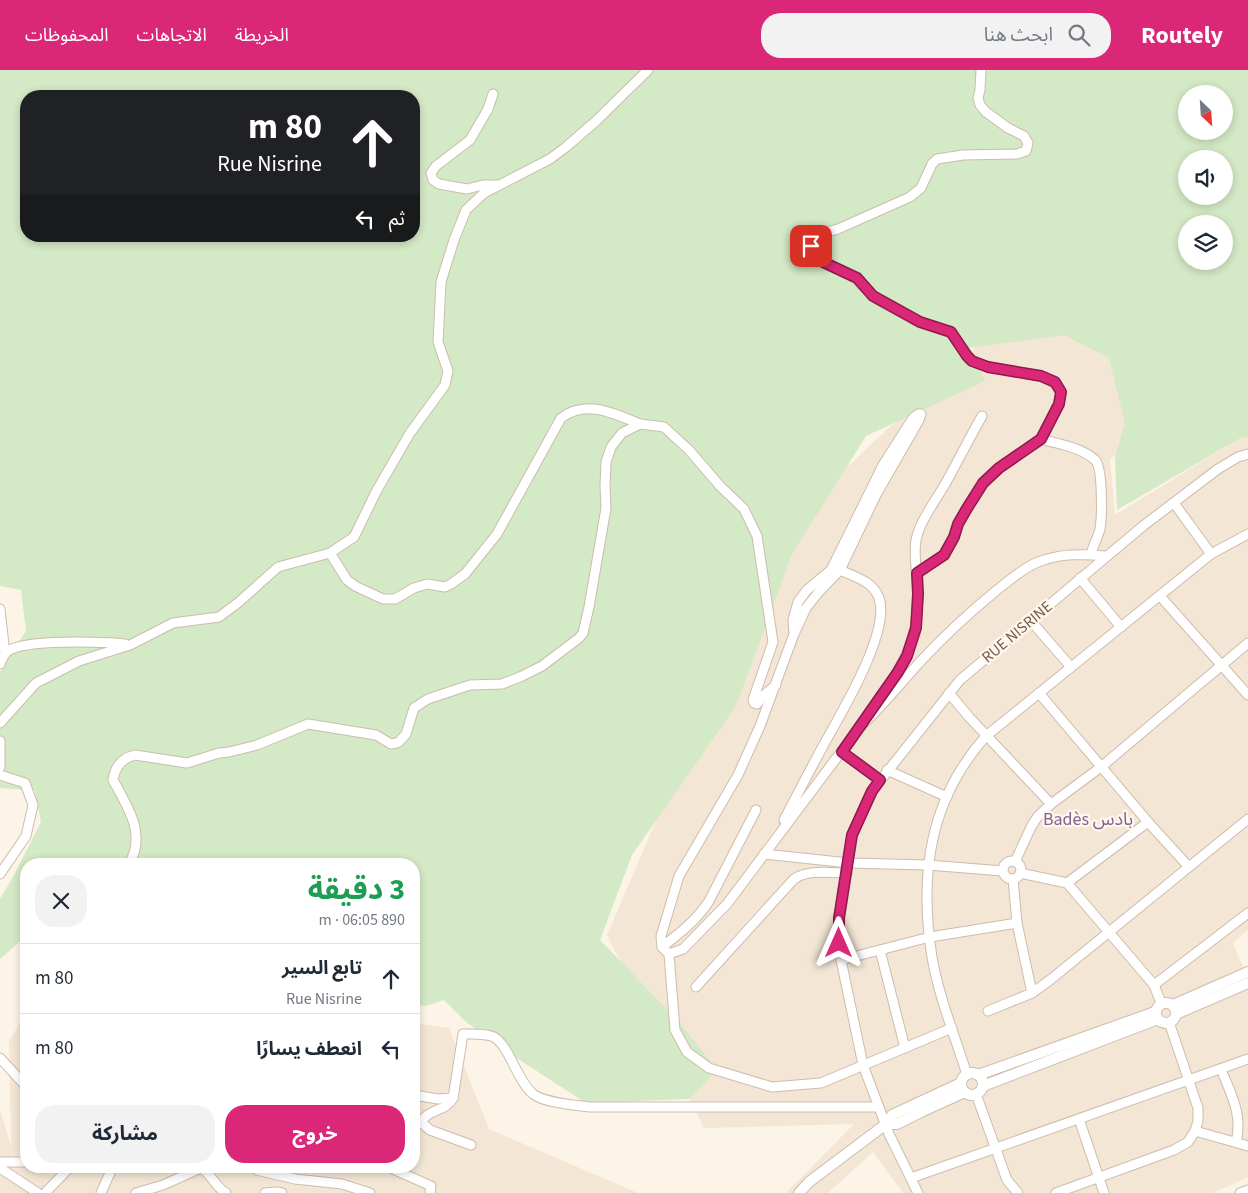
<!DOCTYPE html>
<html lang="ar">
<meta charset="utf-8">
<style>
:root{--surface:#fff;--page:#f2f2f3;--text:#1f2937;--muted:#747a83;--line:#e0e1e3;--accent:#db2777}
body{margin:0;font-family:"Source Sans 3","Noto Sans Arabic",sans-serif;background:var(--page);color:var(--text);direction:rtl;height:100vh;display:flex;flex-direction:column;font-size:19px;white-space:nowrap}
*{box-sizing:border-box;margin:0}
p{font-size:16px;color:var(--muted)}
.icon{flex:none;width:28px;height:28px;fill:none;stroke:currentColor;stroke-width:2;stroke-linecap:round;stroke-linejoin:round}
.map{position:relative;flex:1;overflow:hidden;direction:ltr}
.details{position:absolute;left:20px;top:788px;width:400px;height:315px;display:flex;flex-direction:column;background:var(--surface);border-radius:20px;box-shadow:0 2px 8px #0003;direction:rtl}
.details>*{flex:none}
.guide{position:absolute;left:20px;top:20px;width:400px;height:152px;border-radius:20px;box-shadow:0 2px 8px #0003;direction:rtl;background:#202124;color:#fff;overflow:hidden}
.needle{width:32px;rotate:155deg}
.tools{position:absolute;left:1178px;top:15px;display:grid;gap:10px}
.tools a{display:grid;place-items:center;width:55px;height:55px;border-radius:50%;background:var(--surface);box-shadow:0 2px 8px #0003;font-size:25px}
.pin{position:absolute;display:grid;place-items:center;width:42px;height:42px;color:#fff;margin:-21px;border-radius:10px;box-shadow:0 2px 8px #0006}
.me{position:absolute;width:55px;margin:-28px;rotate:0deg;stroke-linejoin:round;filter:drop-shadow(0 0 4px #0008)}
.turn{display:flex;align-items:center;gap:18px;height:105px;padding:0 15px;font-size:22px}
.turn .icon{width:65px;height:65px;stroke-width:2.5}
.turn b{display:block;font-size:35px;line-height:42px}
.then{display:flex;align-items:center;height:48px;padding:0 15px;background:#0003;gap:10px;font-size:19px}
.round{display:grid;place-items:center;flex:none;width:52px;height:52px;border-radius:20px;background:var(--page)}
.summary{display:flex;align-items:center;justify-content:space-between;height:85px;padding:0 15px}
h1{font-size:30px;font-weight:700;line-height:38px;color:#1e9e55}
.cta{display:flex;gap:10px;margin-top:auto;padding:10px 15px}
.cta a{flex:1;height:58px;border-radius:20px;background:var(--accent);color:#fff;font-size:20px;font-weight:700;line-height:58px;text-align:center}
.cta a+a{background:var(--page);color:var(--text)}
ul{padding:0;list-style:none}
li{display:flex;align-items:center;gap:15px;height:70px;padding:0 15px;border-top:1px solid var(--line)}
li div{flex:1}
li b{display:block;font-size:19px}
li em{font-style:normal}
header{display:flex;align-items:center;gap:30px;box-sizing:border-box;height:70px;padding:0 25px;background:var(--accent);color:#fff}
header strong{font-size:24px}
nav{display:flex;gap:28px;margin-inline-start:auto;font-size:18px}
.search{width:350px;height:45px;background:var(--page);display:flex;align-items:center;gap:12px;box-sizing:border-box;padding:0 18px;border-radius:20px;color:var(--muted);font-size:19px}
.map>svg:first-child{display:block}
.residential{fill:#f3e6d5}
.green{fill:#d4e9c5;fill-rule:evenodd}
.lines{fill:none;stroke-linecap:round;stroke-linejoin:round}
.minor-casing{stroke:#cdbcad;stroke-width:11}
.tertiary-casing{stroke:#cdbcad;stroke-width:12}
.minor{stroke:#fff;stroke-width:9}
.tertiary{stroke:#fff;stroke-width:10}
.route-casing{stroke:#8e194d;stroke-width:12}
.route{stroke:#db2777;stroke-width:9}
.labels{text-anchor:middle;dominant-baseline:central;stroke-width:4.5;stroke-linejoin:round;paint-order:stroke}
.street-label{font-size:16px;fill:#755b4c;stroke:#fff8ed}
.neighbourhood-label{font-size:18px;fill:#826391;stroke:#fff8ed}
</style>
<header>
<strong>Routely</strong>
<div class="search"><svg class="icon" aria-label="search" viewBox="0 0 24 24"><circle cx="10" cy="10" r="6"/><path d="M15 15l6 6"/></svg>ابحث هنا</div>
<nav><a>الخريطة</a><a>الاتجاهات</a><a>المحفوظات</a></nav>
</header>
<div class="map">
<svg width="1248" height="1123" viewBox="0 0 1248 1123">
<rect width="100%" height="100%" fill="#fcf4e7"/>
<g class="residential">
<polygon points="1005,249 1248,294 1110,389 1115,445 1248,363 1248,860 1233,873 1248,909 1248,1107 1213,1123 903,1123 873,1082 828,1123 786,1123 854,1054 704,1058 607,865 781,459"/>
<polygon points="26,943 26,1096 414,1096 414,953 449,958 489,1059 638,1123 0,1123 0,1040 11,1076 9,971"/>
</g>
<path class="green" d="M0 0H1248V367H1242L1117 440 1115 387 1125 353 1109 288 1064 265 969 278 985 311 866 366 792 484 736 636 632 785 600 870 680 953 717 1000 689 1029 586 1033 515 987 466 952 444 930 425 936 414 935V794H26V866L0 889V829L14 805 41 752 35 721 0 718V602L26 561 21 520 0 516ZM1186 24H1224V61H1186ZM26 26H414V166H26ZM1186 89H1224V126H1186ZM1186 154H1224V191H1186Z"/>
<g class="lines">
<defs>
<g id="minor">
<polyline points="493,24 488,39 470,70 436,96 431,103 433,110 439,114 467,119 483,115 497,115"/>
<path d="M1041 369C1057 374 1082 377 1095 390 1103 397 1102 447 1100 459 1098 467 1093 476 1091 484"/>
<polyline points="1174,433 1211,484"/>
<path d="M330 483 347 510 355 516 383 529H395L414 518 427 514 445 517 451 514 465 504 497 464 561 348C586 329 613 343 640 354"/>
<polyline points="917,503 944,485 954,467 958,454 966,440 983,413 999,398 1041,369 1059,334 1061,321 1055,313 1041,306 988,297 972,291 951,263 920,252 873,226 857,208 823,192 814,183 811,176 812,170 817,165 838,159 910,127 921,118 932,94 937,89 963,85 1017,84 1026,81 1028,73 1024,66 1008,58 986,42 980,35 978,28 980,20 981,0"/>
<polyline points="1080,508 1121,557"/>
<polyline points="1160,526 1248,625"/>
<polyline points="0,539 5,584"/>
<polyline points="1031,551 1071,597"/>
<polyline points="794,564 793,550 798,532 807,520 831,500 883,395 913,348 918,344 921,344 919,350 876,425 840,500 818,523 806,538 794,564 760,656 738,705 679,806 661,866 662,877 669,884 675,960 687,982 709,998 772,1017 821,1013 952,958"/>
<path d="M0 594C2 589 4 584 8 581 24 569 103 572 125 574"/>
<polyline points="949,623 969,647 1051,734"/>
<polyline points="1039,623 1148,752 1188,796"/>
<path d="M869 643C898 602 919 576 918 523 918 506 913 487 916 470 920 451 934 433 944 416 957 393 969 369 982 346"/>
<polyline points="0,653 36,613 79,591 130,575 173,553 219,547 239,532 278,497 330,483 354,467 377,420 410,363 445,315 448,301 438,272 441,212 454,170 466,140 484,123 550,89 566,77 596,51 648,0"/>
<polyline points="0,671 0,697"/>
<polyline points="842,682 880,710"/>
<polyline points="887,700 947,727"/>
<polyline points="0,705 25,713 33,735 26,766 0,804"/>
<path d="M784 750C797 725 810 700 823 676 840 645 891 562 879 528 873 511 855 507 840 500"/>
<polyline points="764,784 849,793 928,795 1003,801"/>
<circle cx="1012" cy="800" r="9"/>
<polyline points="1015,792 1031,757 1038,746 1051,734 1101,697 1248,573"/>
<path d="M129 794C147 764 127 736 113 710 115 696 122 688 135 685L187 693 219 683 229 682 257 675 308 654 376 665 391 674 396 673 399 672 406 664 414 638 428 629 470 615 502 614 522 606 542 596 579 568 583 563 589 537 606 438 605 416 606 392 611 377 622 363 640 354 664 357 689 380 720 416 744 439 757 466 773 572 753 630 754 633 757 634 764 625 776 615"/>
<polyline points="1020,803 1067,813 1154,915 1161,933"/>
<polyline points="1013,809 1017,853 1032,923"/>
<polyline points="1067,813 1148,752"/>
<path d="M662 877C680 863 697 850 709 831L756 740"/>
<polyline points="880,880 905,978"/>
<path d="M669 884 683 879 727 834 859 658C881 638 899 615 919 593 943 567 970 542 997 520 1010 510 1023 498 1038 492 1060 483 1084 484 1106 486"/>
<polyline points="841,890 930,867 1017,853"/>
<polyline points="1154,915 1248,843"/>
<path d="M696 917 794 809C808 799 830 803 847 803"/>
<polyline points="988,941 1032,923 1050,910 1248,749"/>
<polyline points="1169,952 1198,1038 1198,1051 1195,1061 1248,1076"/>
<polyline points="0,988 23,1013 26,1014"/>
<path d="M1221 999C1231 1025 1243 1044 1236 1072"/>
<path d="M967 1005C955 966 939 928 932 887 919 805 929 730 986 666L1211 484 1248 464"/>
<polyline points="976,1024 1007,1110 1018,1123"/>
<path d="M414 1025 438 1029 453 1028 463 964C472 964 485 963 494 967 510 977 516 1009 533 1024 545 1033 574 1035 589 1037H878"/>
<path d="M453 1028C446 1041 433 1038 423 1049V1054L430 1060 471 1075"/>
<polyline points="1079,1049 1104,1123"/>
<polyline points="0,1092 26,1092"/>
<polyline points="253,1096 257,1100 295,1109 342,1114 370,1123"/>
<polyline points="386,1096 431,1116 430,1123"/>
<polyline points="0,1098 38,1123"/>
<polyline points="911,1108 1248,989"/>
<polyline points="45,1123 71,1096"/>
<polyline points="101,1123 113,1096"/>
<path d="M136 1123 163 1115 201 1098C212 1104 215 1117 226 1123"/>
<polyline points="265,1123 277,1122 282,1123"/>
<polyline points="918,1123 889,1064 863,995 841,890 839,848 852,765 872,721 960,610 1143,456 1218,399 1238,387 1248,384"/>
<polyline points="1056,1123 1174,1080 1188,1072 1195,1061"/>
<polyline points="1240,1123 1248,1120"/>
</g>
<g id="tertiary">
<circle cx="1166" cy="943" r="10"/>
<polyline points="1173,935 1248,902"/>
<polyline points="1176,944 1248,913"/>
<circle cx="972" cy="1014" r="11"/>
<polyline points="978,1005 1155,942"/>
<polyline points="983,1016 1158,949"/>
<polyline points="886,1054 897,1054 923,1041 965,1022"/>
<polyline points="799,1123 809,1112 886,1054 892,1045 961,1013"/>
</g>
</defs>
<use href="#minor" class="minor-casing"/>
<use href="#tertiary" class="tertiary-casing"/>
<use href="#minor" class="minor"/>
<use href="#tertiary" class="tertiary"/>
</g>
<g class="lines">
<defs>
<polyline id="route" points="811,176 814,183 823,192 857,208 873,226 920,252 951,262 967,286 972,291 988,297 1041,306 1055,312 1061,322 1059,334 1041,369 999,398 983,413 966,440 958,454 954,467 944,485 917,503 918,524 916,558 907,586 898,602 842,682 880,710 872,721 852,765 839,848 839,873"/>
</defs>
<use href="#route" class="route-casing"/>
<use href="#route" class="route"/>
</g>
<g class="labels">
<g class="street-label">
<text transform="translate(1017 562) rotate(-40)">RUE NISRINE</text>
</g>
<g class="neighbourhood-label">
<text x="1088" y="749">Badès بادس</text>
</g>
</g>
</svg>
<div class="tools">
<a><svg class="needle" viewBox="-14 -14 28 28"><path d="M0-13l5 13h-10z" fill="#e53935"/><path d="M0 13l5-13h-10z" fill="#747a83"/></svg></a>
<a><svg class="icon" aria-label="sound" viewBox="0 0 24 24"><path d="M4 9h4l5-4v14l-5-4H4zM17 9q2 3 0 6"/></svg></a>
<a><svg class="icon" aria-label="layers" viewBox="0 0 24 24"><path d="M12 4l9 5-9 5-9-5zM3 14l9 5 9-5"/></svg></a>
</div>
<div class="pin" style="left:811px;top:176px;background:#d93025"><svg class="icon" aria-label="arrive" viewBox="0 0 24 24"><path d="M6 21V4h12l-3 4 3 4H6"/></svg></div>
<svg class="me" style="left:839px;top:873px" viewBox="-20 -20 40 40"><path d="M0-17L14 15 0 8-14 15z" fill="#db2777" stroke="#fff" stroke-width="4"/></svg>
<div class="guide">
<div class="turn"><svg class="icon" aria-label="ahead" viewBox="0 0 24 24"><path d="M12 20V5M6 11l6-6 6 6"/></svg><div><b>80 m</b>Rue Nisrine</div></div>
<div class="then">ثم<svg class="icon" aria-label="left" viewBox="0 0 24 24"><path d="M17 20v-9H6M10 6l-5 5 5 5"/></svg></div>
</div>
<section class="details">
<div class="summary"><div><h1>3 دقيقة</h1><p>890 m · 06:05</p></div><a class="round"><svg class="icon" aria-label="close" viewBox="0 0 24 24"><path d="M6 6l12 12M18 6L6 18"/></svg></a></div>
<ul>
<li><svg class="icon" aria-label="ahead" viewBox="0 0 24 24"><path d="M12 20V5M6 11l6-6 6 6"/></svg><div><b>تابع السير</b><p>Rue Nisrine</p></div><em>80 m</em></li>
<li><svg class="icon" aria-label="left" viewBox="0 0 24 24"><path d="M17 20v-9H6M10 6l-5 5 5 5"/></svg><div><b>انعطف يسارًا</b></div><em>80 m</em></li>
</ul>
<div class="cta"><a>خروج</a><a>مشاركة</a></div>
</section>
</div>
